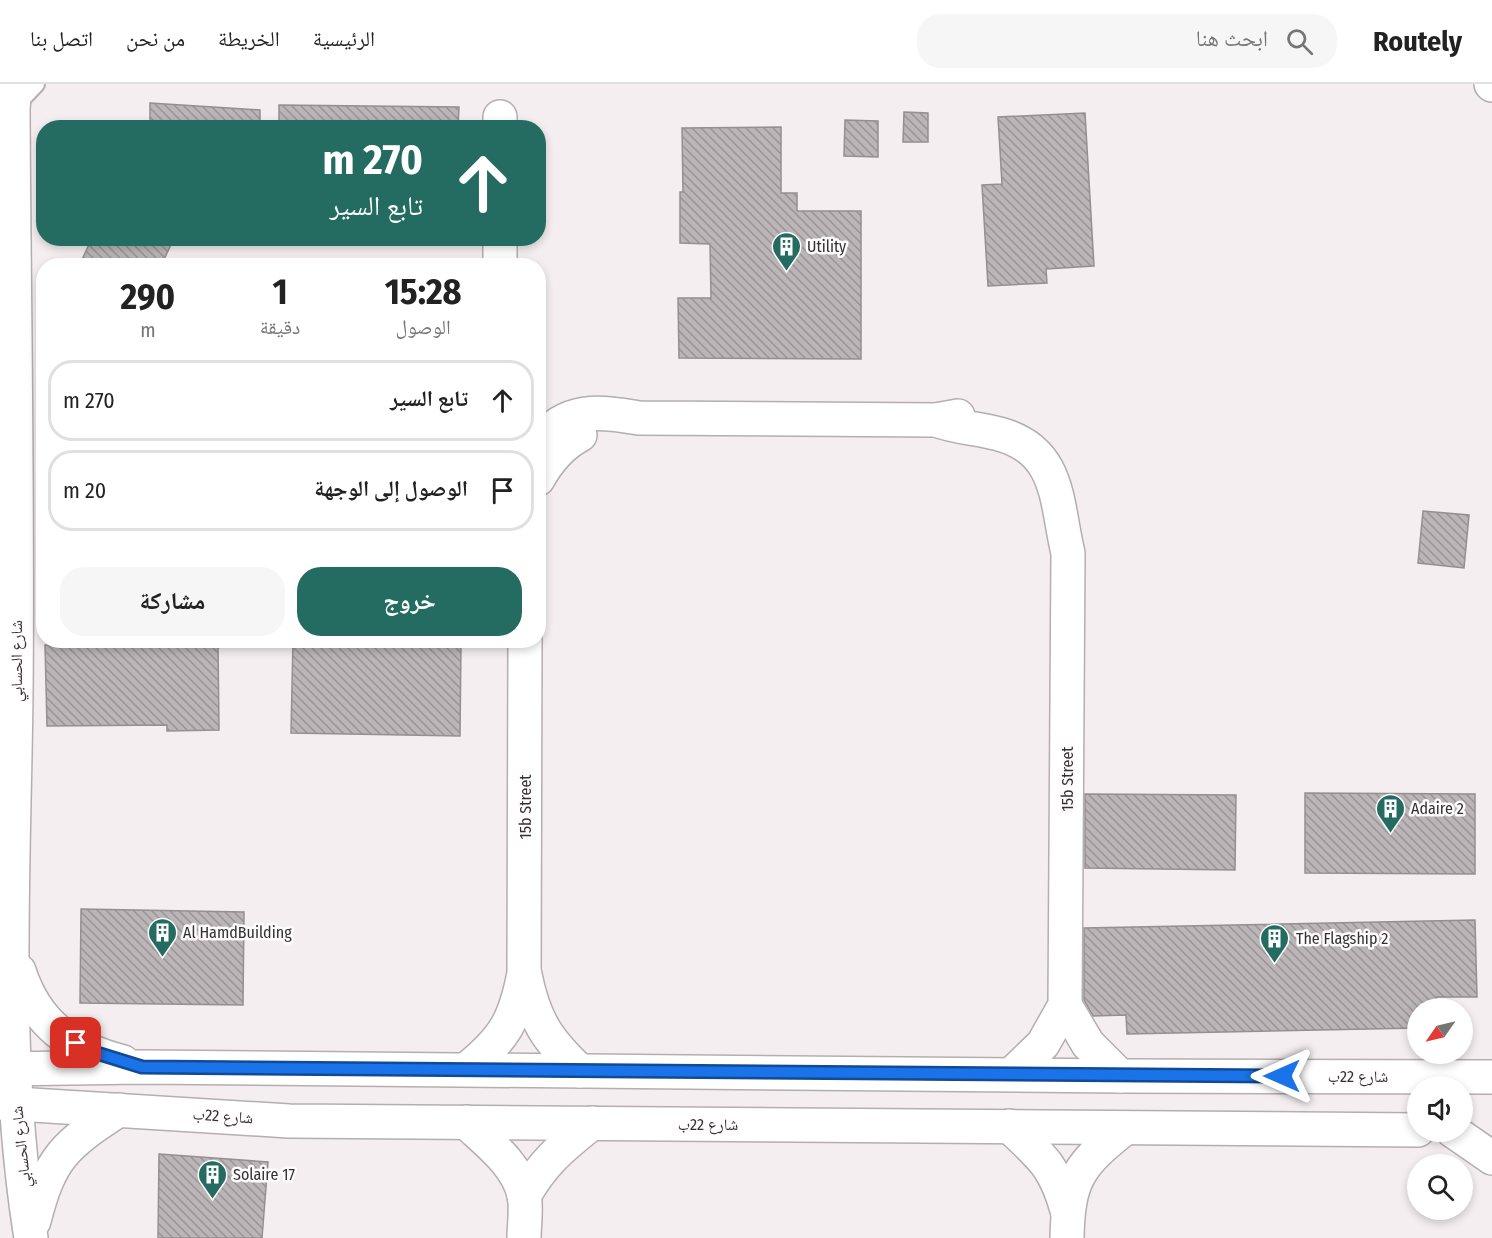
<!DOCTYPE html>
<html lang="ar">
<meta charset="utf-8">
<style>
:root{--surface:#fff;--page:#f6f6f6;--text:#222;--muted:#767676;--line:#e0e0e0;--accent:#246c61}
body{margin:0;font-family:"Fira Sans Condensed","Noto Naskh Arabic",sans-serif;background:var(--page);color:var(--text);direction:rtl;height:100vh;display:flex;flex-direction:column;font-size:22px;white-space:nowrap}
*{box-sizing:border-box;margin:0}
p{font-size:20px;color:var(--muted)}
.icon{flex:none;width:33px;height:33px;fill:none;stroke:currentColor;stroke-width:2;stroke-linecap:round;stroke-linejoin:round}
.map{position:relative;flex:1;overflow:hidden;direction:ltr}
.side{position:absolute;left:36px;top:174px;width:510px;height:390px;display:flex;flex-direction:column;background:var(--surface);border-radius:24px;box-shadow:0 3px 9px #0003;direction:rtl}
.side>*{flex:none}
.guide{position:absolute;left:36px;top:36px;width:510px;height:126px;border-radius:24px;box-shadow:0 3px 9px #0003;direction:rtl;background:#246c61;color:#fff;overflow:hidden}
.needle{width:39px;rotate:236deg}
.controls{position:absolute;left:1407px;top:914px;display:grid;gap:12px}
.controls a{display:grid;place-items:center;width:66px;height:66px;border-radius:50%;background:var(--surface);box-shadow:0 3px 9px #0003;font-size:30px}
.pin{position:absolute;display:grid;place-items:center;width:51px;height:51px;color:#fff;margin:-26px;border-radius:12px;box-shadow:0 3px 9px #0006}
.me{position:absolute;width:66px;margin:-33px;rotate:270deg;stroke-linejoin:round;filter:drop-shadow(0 0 4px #0008)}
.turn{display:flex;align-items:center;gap:21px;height:126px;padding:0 24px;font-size:27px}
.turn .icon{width:78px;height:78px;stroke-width:2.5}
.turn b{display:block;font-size:42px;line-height:51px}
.eta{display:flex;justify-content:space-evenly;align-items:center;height:102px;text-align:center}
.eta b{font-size:36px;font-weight:700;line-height:42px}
.action{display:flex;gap:12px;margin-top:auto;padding:12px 24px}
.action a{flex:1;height:69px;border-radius:24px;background:var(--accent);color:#fff;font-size:24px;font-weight:700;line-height:69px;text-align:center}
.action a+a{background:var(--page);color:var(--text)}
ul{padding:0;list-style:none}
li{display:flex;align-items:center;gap:18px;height:81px;margin:0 12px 9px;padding:0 12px;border:3px solid var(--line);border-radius:24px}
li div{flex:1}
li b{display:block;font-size:22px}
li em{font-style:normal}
header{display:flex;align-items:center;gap:36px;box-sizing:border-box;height:84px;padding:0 30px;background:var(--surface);border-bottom:2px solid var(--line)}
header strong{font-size:28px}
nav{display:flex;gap:33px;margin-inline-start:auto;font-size:21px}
.search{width:420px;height:54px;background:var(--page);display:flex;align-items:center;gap:15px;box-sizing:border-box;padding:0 21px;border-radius:24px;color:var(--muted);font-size:22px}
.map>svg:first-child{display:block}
.building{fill:url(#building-back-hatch);stroke:#948f90;stroke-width:1.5}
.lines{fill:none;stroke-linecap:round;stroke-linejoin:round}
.service-casing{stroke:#b4aeb0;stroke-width:20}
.minor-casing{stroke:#b4aeb0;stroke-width:36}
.service{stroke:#fff;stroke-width:16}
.minor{stroke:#fff;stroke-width:33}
.route-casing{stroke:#114b97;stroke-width:15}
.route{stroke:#1a73e8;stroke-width:10}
.labels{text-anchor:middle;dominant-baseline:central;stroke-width:5;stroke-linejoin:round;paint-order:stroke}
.poi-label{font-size:16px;fill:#333131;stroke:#fffcfd;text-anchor:start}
.street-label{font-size:16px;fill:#333131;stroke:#fffcfd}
</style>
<header>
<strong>Routely</strong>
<div class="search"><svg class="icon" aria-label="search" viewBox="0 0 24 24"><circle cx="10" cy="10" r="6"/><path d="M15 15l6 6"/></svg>ابحث هنا</div>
<nav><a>الرئيسية</a><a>الخريطة</a><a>من نحن</a><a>اتصل بنا</a></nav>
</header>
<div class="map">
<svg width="1492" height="1154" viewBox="0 0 1492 1154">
<defs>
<pattern id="building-back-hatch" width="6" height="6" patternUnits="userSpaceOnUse" patternTransform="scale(1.5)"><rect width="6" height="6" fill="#bbb5b7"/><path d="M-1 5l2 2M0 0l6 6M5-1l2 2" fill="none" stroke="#999495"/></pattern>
</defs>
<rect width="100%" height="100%" fill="#f4eef0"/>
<g class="building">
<polygon points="150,19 260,26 260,44 150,44"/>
<polygon points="279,21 459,23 458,44 279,44"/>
<polygon points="904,28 928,29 928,58 903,58"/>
<polygon points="1085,29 1094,182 1046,185 1047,199 988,202 982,101 1002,100 998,33"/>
<polygon points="845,36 878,37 878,73 844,72"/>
<polygon points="781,43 781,109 797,109 797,127 861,127 861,275 679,274 678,214 711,214 710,160 680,159 680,108 683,108 682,44"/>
<polygon points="92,154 174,154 161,182 79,182"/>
<polygon points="1423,427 1469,431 1464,484 1418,479"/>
<polygon points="293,556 461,560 460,652 291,649"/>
<polygon points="218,559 219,646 167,647 167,641 47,642 45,561"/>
<polygon points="1305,709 1475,710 1475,790 1305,789"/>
<polygon points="1085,710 1236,711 1235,786 1085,784"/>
<polygon points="81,825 244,828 243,921 80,919"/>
<polygon points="1475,836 1477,913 1437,913 1437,924 1418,924 1418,944 1127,950 1126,931 1093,932 1084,916 1084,844"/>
<polygon points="159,1070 268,1078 262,1154 158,1154"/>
</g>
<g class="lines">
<defs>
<polyline id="service" points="17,20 36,0"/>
<g id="minor">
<path d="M15 0 13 25C14 220 18 415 16 610 14 790 2 975 31 1154"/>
<polyline points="1491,0 1492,1"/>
<polyline points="500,44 500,33"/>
<polyline points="500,182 500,154"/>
<path d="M936 336C957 344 978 344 999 350 1061 366 1056 420 1068 469L1065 921 1043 960 1012 990"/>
<path d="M538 359C566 323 599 327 639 334L936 336 958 332"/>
<path d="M538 395C548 377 561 361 580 351"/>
<path d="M19 887C36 940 70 964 123 978"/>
<path d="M525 891C534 936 547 956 580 987"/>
<polyline points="1065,921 1088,960 1120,992"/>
<polyline points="0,985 142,983 1120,992 1492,993"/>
<path d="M467 985C504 955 515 937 524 889L525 556"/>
<polyline points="0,1019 289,1037 1418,1046"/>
<path d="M466 1038C488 1059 517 1080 524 1111 527 1124 524 1141 524 1154"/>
<path d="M1009 1042C1041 1072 1055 1082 1067 1126"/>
<polyline points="1453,1047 1492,1074"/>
<path d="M524 1112C543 1078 562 1063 592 1039"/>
<path d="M34 1137C50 1073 65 1061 119 1026"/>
<path d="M1067 1154C1068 1094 1080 1080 1125 1044"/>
</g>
</defs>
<use href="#service" class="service-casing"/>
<use href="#minor" class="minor-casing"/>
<use href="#service" class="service"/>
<use href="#minor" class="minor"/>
</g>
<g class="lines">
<defs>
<polyline id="route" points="76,959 87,966 142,983 1282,992"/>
</defs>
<use href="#route" class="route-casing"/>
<use href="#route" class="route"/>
</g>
<defs>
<symbol id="building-pin" viewBox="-11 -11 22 30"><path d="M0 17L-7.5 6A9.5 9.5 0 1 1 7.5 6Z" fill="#246c61" stroke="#fffcfd"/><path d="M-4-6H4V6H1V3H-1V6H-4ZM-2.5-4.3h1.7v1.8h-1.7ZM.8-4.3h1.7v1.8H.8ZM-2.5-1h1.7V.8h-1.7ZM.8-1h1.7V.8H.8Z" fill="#fff"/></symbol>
</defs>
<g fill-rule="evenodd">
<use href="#building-pin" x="770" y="146" width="33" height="45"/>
<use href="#building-pin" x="1374" y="708" width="33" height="45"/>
<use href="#building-pin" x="146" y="832" width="33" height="45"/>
<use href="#building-pin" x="1258" y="838" width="33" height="45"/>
<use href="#building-pin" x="196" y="1074" width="33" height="45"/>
</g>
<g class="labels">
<g class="poi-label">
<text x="807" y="162">Utility</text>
<text x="1411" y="724">Adaire 2</text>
<text x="183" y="848">Al HamdBuilding</text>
<text x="1296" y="854">The Flagship 2</text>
<text x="233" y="1090">Solaire 17</text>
</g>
<g class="street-label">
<text transform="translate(16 577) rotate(-90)">شارع الحسابي</text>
<text transform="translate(1067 695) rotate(-90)">15b Street</text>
<text transform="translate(525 723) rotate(-90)">15b Street</text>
<text x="1358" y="992">شارع 22ب</text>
<text transform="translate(223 1032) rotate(4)">شارع 22ب</text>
<text x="708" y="1040">شارع 22ب</text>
<text transform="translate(21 1063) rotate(-96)">شارع الحسابي</text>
</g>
</g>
</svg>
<div class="controls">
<a><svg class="needle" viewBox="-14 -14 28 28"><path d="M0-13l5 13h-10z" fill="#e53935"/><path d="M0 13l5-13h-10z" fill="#767676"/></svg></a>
<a><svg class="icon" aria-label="sound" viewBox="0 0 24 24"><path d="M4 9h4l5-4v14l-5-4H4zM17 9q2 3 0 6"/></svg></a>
<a><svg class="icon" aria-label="search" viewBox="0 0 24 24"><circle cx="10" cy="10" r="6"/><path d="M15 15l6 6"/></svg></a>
</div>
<div class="pin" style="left:76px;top:959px;background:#d93025"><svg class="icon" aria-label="arrive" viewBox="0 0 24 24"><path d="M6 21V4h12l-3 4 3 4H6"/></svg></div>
<svg class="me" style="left:1282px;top:992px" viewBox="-20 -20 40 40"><path d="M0-17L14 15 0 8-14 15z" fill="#1a73e8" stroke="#fff" stroke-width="4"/></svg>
<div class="guide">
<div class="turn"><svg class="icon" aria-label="ahead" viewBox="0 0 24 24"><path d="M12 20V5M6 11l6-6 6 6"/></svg><div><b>270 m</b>تابع السير</div></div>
</div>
<section class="side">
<div class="eta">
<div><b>15:28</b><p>الوصول</p></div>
<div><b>1</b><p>دقيقة</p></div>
<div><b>290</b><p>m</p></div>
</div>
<ul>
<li><svg class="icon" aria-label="ahead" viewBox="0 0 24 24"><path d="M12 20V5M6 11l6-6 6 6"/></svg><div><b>تابع السير</b></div><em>270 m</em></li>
<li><svg class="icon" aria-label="arrive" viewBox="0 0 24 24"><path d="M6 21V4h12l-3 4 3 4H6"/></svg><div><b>الوصول إلى الوجهة</b></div><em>20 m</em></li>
</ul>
<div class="action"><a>خروج</a><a>مشاركة</a></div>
</section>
</div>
